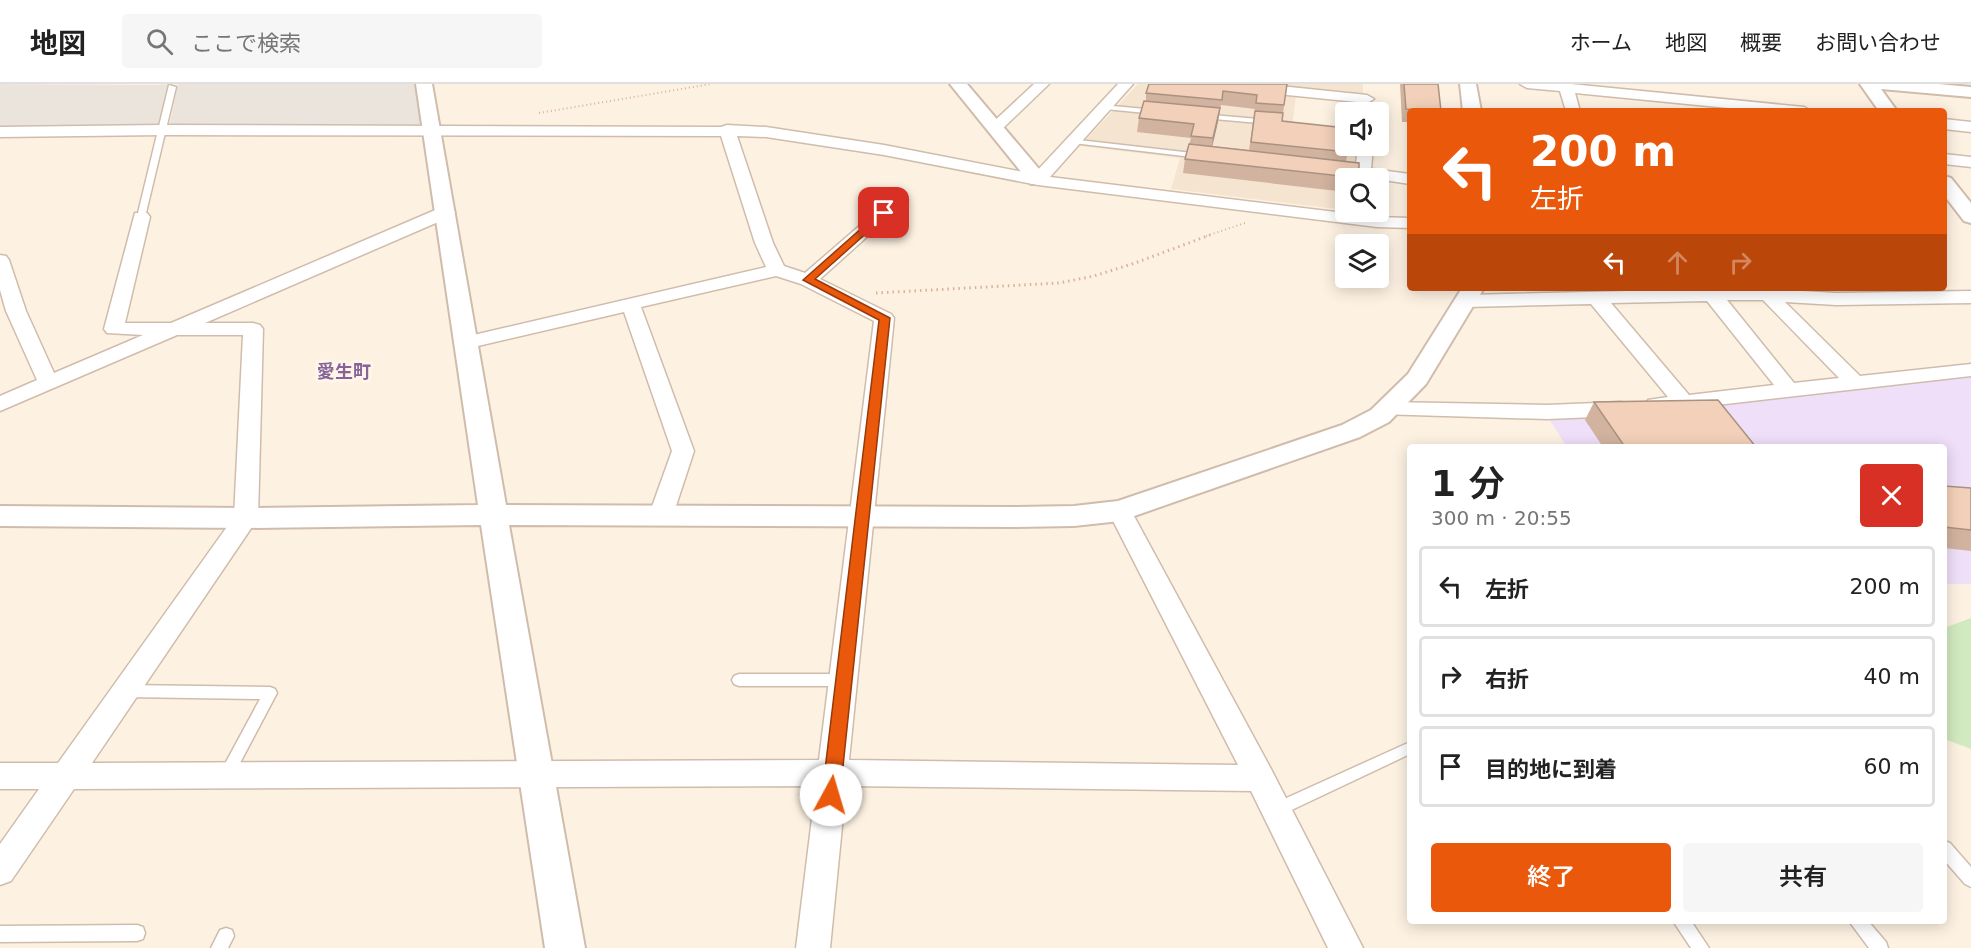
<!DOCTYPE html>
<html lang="ja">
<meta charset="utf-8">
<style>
:root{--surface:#fff;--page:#f6f6f6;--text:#222;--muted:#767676;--line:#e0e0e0;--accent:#ea580c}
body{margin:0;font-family:"DejaVu Sans","Noto Sans JP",sans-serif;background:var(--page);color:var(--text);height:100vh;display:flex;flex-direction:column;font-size:22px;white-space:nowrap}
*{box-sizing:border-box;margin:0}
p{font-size:20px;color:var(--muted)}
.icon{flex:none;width:33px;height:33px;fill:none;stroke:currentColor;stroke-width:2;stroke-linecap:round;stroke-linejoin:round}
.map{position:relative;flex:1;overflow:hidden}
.side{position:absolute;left:1407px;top:360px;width:540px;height:480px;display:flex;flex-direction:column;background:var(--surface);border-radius:6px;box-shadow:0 3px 15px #0003}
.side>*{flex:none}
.top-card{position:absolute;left:1407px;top:24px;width:540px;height:183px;border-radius:6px;box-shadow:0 3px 15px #0003;background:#ea580c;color:#fff;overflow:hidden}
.controls{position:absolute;left:1335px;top:18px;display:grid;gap:12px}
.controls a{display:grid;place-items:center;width:54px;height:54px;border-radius:6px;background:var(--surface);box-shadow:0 3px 15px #0003;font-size:30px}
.pin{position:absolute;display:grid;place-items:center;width:51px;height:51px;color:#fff;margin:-26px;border-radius:12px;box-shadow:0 3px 9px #0006}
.me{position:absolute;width:66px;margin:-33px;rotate:6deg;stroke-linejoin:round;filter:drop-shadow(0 0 4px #0008)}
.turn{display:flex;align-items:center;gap:21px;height:126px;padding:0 24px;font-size:27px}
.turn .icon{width:78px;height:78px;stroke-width:2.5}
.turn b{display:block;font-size:42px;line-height:51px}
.lanes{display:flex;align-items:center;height:57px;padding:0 24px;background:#0003;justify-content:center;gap:30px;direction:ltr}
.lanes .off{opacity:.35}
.round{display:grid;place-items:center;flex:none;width:63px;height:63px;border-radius:6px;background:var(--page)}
.headline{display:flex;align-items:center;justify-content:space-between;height:102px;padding:0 24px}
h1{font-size:36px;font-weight:600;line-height:45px}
.cta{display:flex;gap:12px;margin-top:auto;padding:12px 24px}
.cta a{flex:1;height:69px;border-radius:6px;background:var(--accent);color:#fff;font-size:24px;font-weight:600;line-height:69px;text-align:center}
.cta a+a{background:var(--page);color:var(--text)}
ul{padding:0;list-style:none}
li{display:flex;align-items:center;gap:18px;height:81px;margin:0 12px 9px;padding:0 12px;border:3px solid var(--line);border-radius:6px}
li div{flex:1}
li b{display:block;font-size:22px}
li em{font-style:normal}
header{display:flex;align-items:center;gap:36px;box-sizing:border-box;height:84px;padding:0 30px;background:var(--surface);border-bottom:2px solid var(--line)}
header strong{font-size:28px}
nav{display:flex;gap:33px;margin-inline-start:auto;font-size:21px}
.search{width:420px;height:54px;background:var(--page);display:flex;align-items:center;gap:15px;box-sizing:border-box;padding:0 21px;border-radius:6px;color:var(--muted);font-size:22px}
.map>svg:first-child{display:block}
.residential{fill:#f4e4d0}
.industrial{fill:#ebe4dd}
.education{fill:#efdff9}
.green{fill:#d2eac0}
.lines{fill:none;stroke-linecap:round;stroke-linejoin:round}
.service-casing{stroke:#d0bcac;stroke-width:3}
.minor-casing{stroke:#d0bcac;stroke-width:3}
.tertiary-casing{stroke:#d0bcac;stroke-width:4}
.path-far1{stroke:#d7b39c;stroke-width:2;stroke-dasharray:1 3;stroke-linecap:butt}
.path{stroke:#d7b39c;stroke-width:3;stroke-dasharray:1.5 4;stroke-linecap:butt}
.service{fill:#fff;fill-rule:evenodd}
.minor{fill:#fff;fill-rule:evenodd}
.tertiary{fill:#fff;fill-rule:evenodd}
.wall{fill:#d1b39f;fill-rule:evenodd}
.shaded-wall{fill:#aa9282}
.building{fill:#f3d0b9;stroke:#aa9282;stroke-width:1.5}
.route{fill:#ea580c;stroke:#983908;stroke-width:1.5}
.labels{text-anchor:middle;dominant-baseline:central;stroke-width:6;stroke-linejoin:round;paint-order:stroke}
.neighbourhood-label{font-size:18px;font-weight:bold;fill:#866398;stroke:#fff6e9}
</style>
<header>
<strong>地図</strong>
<div class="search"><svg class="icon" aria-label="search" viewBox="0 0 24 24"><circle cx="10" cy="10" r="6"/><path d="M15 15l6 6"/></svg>ここで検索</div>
<nav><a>ホーム</a><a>地図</a><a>概要</a><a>お問い合わせ</a></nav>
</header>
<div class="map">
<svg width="1971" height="864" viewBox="0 0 1971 864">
<rect width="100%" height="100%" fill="#fdf2e2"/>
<polygon class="residential" points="1138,0 1363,0 1363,17 1296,11 1292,44 1346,62 1360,62 1362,94 1346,94 1345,126 1171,105 1180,74 1080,62"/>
<g class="industrial">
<polygon points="0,0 156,1 170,0 158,44 41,42 0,45"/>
<polygon points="178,0 417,0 423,43 169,43"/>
</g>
<polygon class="education" points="1971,293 1971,500 1944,500 1944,363 1567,363 1549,335"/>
<polygon class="green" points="1971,534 1971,665 1944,655 1944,544"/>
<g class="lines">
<defs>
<g id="service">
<polygon points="169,1 176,3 145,133 141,136 137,133"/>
<polygon points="1102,21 1156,26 1160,28 1156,30 1105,25 1101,23"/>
<polygon points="1200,30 1270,36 1274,38 1270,40 1203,34 1200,34"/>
<polygon points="1070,55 1201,70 1205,72 1201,74 1073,59 1069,57"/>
<polygon points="739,590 843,590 848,592 850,596 848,600 843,602 739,602 734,600 732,596 734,592"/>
<polygon points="126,601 270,603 275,605 277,609 231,696 226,697 221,696 219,691 260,615 126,613 121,611 119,607 121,603"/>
<polygon points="1410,658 1410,670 1281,731 1276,733 1271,731 1268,726 1271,721"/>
<polygon points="1944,757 1950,759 1971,783 1971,803 1965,800 1944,776"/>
<polygon points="1673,837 1691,837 1709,864 1691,864"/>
<polygon points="1849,837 1868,837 1886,858 1888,864 1869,864"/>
<polygon points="137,841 143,843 145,849 143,855 137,857 0,858 0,842"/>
<polygon points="226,844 232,846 234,852 228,864 211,864 220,846"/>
</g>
<g id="minor">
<polygon points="1034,0 1049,0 1000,47 990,47 987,44 990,41"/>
<polygon points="1118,0 1133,0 1050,93 1377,133 1410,134 1410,144 1377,143 1038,101 884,71 766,53 737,52 773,159 784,182 805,189 894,112 900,111 908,116 820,195 891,230 894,234 849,676 1238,681 1108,427 1112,421 1120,419 1128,421 1271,685 1363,864 1328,864 1251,707 846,702 830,864 796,864 816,702 74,705 11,797 0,801 0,760 39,705 0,705 0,679 58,679 234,433 243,251 177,251 0,327 0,312 37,296 6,227 0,206 0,171 6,172 9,176 26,227 54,289 143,251 107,249 104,245 135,129 147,129 150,133 125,239 171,239 440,124 452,124 455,128 452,132 205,239 253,239 260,241 263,245 258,434 92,679 819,676 874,237 801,200 776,192 641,223 694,367 673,431 669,437 661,439 653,437 649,431 672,367 624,228 465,265 458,263 455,259 458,255 465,253 766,183 755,159 721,52 162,51 0,53 0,43 162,41 721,43 727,41 766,43 884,61 1034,90"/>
<polygon points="1212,0 1261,0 1367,11 1374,15 1367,19 1219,4"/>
<polygon points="1520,0 1571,0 1804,23 1811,27 1759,27 1575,9 1580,27 1566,27 1560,7 1527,4"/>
<polygon points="1944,35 1971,38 1971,48 1944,45"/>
<polygon points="1358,62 1373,62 1371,85 1410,90 1410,100 1357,92 1355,89"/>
<polygon points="1944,70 1971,73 1971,83 1944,80"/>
<path d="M1751 204 1836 209 1971 207V219L1836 221 1785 218 1860 292 1971 280V292L1656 328 1648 326 1645 321 1648 316 1668 313 1591 220 1467 223 1460 221 1457 217 1460 213 1467 211ZM1727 216H1763L1839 294 1794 299ZM1707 217 1774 301 1689 311 1611 219Z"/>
<polygon points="1387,318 1547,321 1621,318 1629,320 1632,325 1629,330 1621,332 1547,335 1379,330 1376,325 1379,320"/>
</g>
<g id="tertiary">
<polygon points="416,0 432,0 506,421 1016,423 1074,422 1118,417 1342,341 1371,326 1408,290 1462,204 1484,204 1426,300 1389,338 1360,353 1120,437 1074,442 1016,443 509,441 585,864 545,864 481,441 246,444 0,442 0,422 246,424 478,421"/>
<polygon points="950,0 967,0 1045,92 1048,96 1045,100 1031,100"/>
<polygon points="1460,0 1476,0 1481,27 1463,27"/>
<polygon points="1860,0 1938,0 1971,3 1971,13 1881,5 1897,27 1879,27"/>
<polygon points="1944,92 1951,94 1971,119 1971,139 1964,137 1944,111"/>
</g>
</defs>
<use href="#service" class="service-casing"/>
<use href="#minor" class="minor-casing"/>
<use href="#tertiary" class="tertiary-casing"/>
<g class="path-far1">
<polyline points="539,29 711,0"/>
<polyline points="1206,152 1245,139"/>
</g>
<polyline class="path" points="876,209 1059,199 1094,192 1135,179 1210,151"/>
<use href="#service" class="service"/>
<use href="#minor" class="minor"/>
<use href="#tertiary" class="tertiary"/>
</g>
<g class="wall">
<path d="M1287 0 1282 37 1348 68 1346 77 1359 94H1346V108L1183 89 1185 75 1191 54 1137 48 1139 34 1146 17V9ZM1221 21 1255 25 1249 66 1212 62Z"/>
<polygon points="1400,0 1438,0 1441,27 1410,27 1410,38 1402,38"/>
<polygon points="1594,318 1756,363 1603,363 1585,336"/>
<polygon points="1944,402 1971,404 1971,467 1944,464"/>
</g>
<polygon class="shaded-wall" points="1220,24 1218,38 1211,68 1213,54"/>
<g class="building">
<polygon points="1149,0 1287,0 1284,21 1256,19 1257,11 1223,7 1222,16 1146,9"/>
<polygon points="1404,0 1438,0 1441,27 1427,27 1406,25"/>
<polygon points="1144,17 1220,24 1213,54 1191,52 1194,40 1139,34"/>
<polygon points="1255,27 1283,29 1282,37 1346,44 1346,62 1349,62 1348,68 1251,58"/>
<polygon points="1189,60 1359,79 1359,94 1185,75"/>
<polygon points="1718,316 1756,363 1625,363 1594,318"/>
<polygon points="1944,402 1971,404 1971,446 1944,443"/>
</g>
<polygon class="route" points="881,127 889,129 815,195 890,234 840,711 837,717 831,719 825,717 822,711 879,236 803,196"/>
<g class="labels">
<g class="neighbourhood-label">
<text x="344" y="287">愛生町</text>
</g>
</g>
</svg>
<div class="controls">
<a><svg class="icon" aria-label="sound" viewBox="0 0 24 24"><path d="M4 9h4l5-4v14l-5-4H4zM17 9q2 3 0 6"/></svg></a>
<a><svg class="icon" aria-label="search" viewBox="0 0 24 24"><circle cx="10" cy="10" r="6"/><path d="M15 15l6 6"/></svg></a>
<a><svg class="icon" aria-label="layers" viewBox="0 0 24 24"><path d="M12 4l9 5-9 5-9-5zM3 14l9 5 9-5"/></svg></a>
</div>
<div class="pin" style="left:884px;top:129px;background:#d93025"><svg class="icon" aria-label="arrive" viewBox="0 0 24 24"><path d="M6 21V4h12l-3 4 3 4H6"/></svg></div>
<svg class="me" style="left:831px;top:711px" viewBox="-20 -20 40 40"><circle r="19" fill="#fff"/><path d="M0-13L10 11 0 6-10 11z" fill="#ea580c"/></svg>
<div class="top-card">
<div class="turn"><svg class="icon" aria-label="left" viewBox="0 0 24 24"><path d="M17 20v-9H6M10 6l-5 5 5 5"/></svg><div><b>200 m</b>左折</div></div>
<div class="lanes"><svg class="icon" aria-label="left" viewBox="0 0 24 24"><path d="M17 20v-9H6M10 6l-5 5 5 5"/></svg><svg class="icon off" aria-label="ahead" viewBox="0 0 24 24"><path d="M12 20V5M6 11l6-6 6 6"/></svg><svg class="icon off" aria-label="right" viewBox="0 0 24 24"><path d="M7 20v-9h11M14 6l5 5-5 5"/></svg></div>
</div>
<section class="side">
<div class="headline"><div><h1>1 分</h1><p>300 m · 20:55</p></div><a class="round" style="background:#d93025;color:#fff"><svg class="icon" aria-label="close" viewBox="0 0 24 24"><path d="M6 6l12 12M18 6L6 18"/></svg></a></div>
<ul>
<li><svg class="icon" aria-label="left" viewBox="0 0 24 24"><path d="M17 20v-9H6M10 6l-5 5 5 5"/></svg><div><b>左折</b></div><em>200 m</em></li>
<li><svg class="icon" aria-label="right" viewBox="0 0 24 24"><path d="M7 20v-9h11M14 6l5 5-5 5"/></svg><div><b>右折</b></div><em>40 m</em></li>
<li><svg class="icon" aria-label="arrive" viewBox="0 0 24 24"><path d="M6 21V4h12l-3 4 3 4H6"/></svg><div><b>目的地に到着</b></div><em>60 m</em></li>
</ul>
<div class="cta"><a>終了</a><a>共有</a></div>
</section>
</div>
